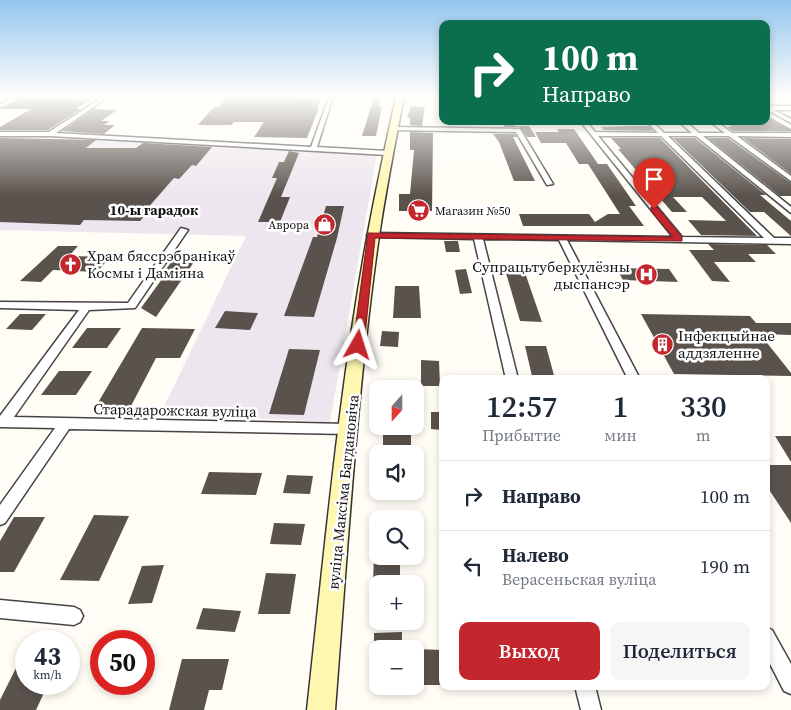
<!DOCTYPE html>
<html lang="ru">
<meta charset="utf-8">
<style>
:root{--surface:#fff;--page:#f6f6f7;--text:#1f2937;--muted:#747a83;--line:#e0e1e3;--accent:#c4262e}
body{margin:0;font-family:"Source Serif 4",serif;background:var(--page);color:var(--text);height:100vh;display:flex;flex-direction:column;font-size:19px;white-space:nowrap}
*{box-sizing:border-box;margin:0}
p{font-size:16px;color:var(--muted)}
.icon{flex:none;width:28px;height:28px;fill:none;stroke:currentColor;stroke-width:2;stroke-linecap:round;stroke-linejoin:round}
.map{position:relative;flex:1;overflow:hidden}
.drawer{position:absolute;left:439px;top:375px;width:331px;height:315px;display:flex;flex-direction:column;background:var(--surface);border-radius:10px;box-shadow:0 2px 8px #0003}
.drawer>*{flex:none}
.top-card{position:absolute;left:439px;top:20px;width:331px;height:105px;border-radius:10px;box-shadow:0 2px 8px #0003;background:#0b6e4f;color:#fff;overflow:hidden}
.needle{width:32px;rotate:201deg}
.fabs{position:absolute;left:369px;top:380px;display:grid;gap:10px}
.fabs a{display:grid;place-items:center;width:55px;height:55px;border-radius:10px;background:var(--surface);box-shadow:0 2px 8px #0003;font-size:25px}
.speed{position:absolute;left:15px;top:630px;display:flex;gap:10px;font-size:25px;font-weight:700;text-align:center}
.speed>*{display:grid;place-content:center;width:65px;height:65px;border-radius:50%;background:var(--surface);box-shadow:0 2px 8px #0003;line-height:1}
.speed small{font-size:12px;font-weight:400}
.speed .limit{border:8px solid #d22;background:#fff;color:#111}
.pin{position:absolute;display:grid;place-items:center;width:42px;height:42px;color:#fff;margin:-51px -21px;border-radius:50% 50% 50% 0;rotate:-45deg;box-shadow:0 0 5px #0007}
.pin .icon{rotate:45deg}
.me{position:absolute;width:55px;margin:-28px;rotate:6deg;stroke-linejoin:round;filter:drop-shadow(0 0 4px #0008)}
.turn{display:flex;align-items:center;gap:18px;height:105px;padding:0 20px;font-size:22px}
.turn .icon{width:65px;height:65px;stroke-width:2.5}
.turn b{display:block;font-size:35px;line-height:42px}
.eta{display:flex;justify-content:space-evenly;align-items:center;height:85px;text-align:center}
.eta b{font-size:30px;font-weight:600;line-height:35px}
.button{display:flex;gap:10px;margin-top:auto;padding:10px 20px}
.button a{flex:1;height:58px;border-radius:10px;background:var(--accent);color:#fff;font-size:20px;font-weight:600;line-height:58px;text-align:center}
.button a+a{background:var(--page);color:var(--text)}
ul{padding:0;list-style:none}
li{display:flex;align-items:center;gap:15px;height:70px;padding:0 20px;border-top:1px solid var(--line)}
li div{flex:1}
li b{display:block;font-size:19px}
li em{font-style:normal}
.map>svg:first-child{display:block}
.industrial{fill:#eee6ef}
.building{fill:#5a524d}
.lines{fill:none;stroke-linecap:round;stroke-linejoin:round}
.street-casing{stroke:#444;stroke-width:3}
.secondary-casing{stroke:#333;stroke-width:3}
.street{fill:#fff;fill-rule:evenodd}
.secondary{fill:#fff6b0;fill-rule:evenodd}
.route{fill:#c4262e;stroke:#7f191e}
.labels{text-anchor:middle;dominant-baseline:central;stroke-width:5;stroke-linejoin:round;paint-order:stroke}
.far-poi-label{font-size:12px;fill:#111;stroke:#fff;text-anchor:start}
.far-neighbourhood-label{font-size:14px;font-weight:bold;fill:#111;stroke:#fff}
.poi-label{font-size:15px;fill:#111;stroke:#fff;text-anchor:start}
.street-label{font-size:15px;fill:#111;stroke:#fff}
</style>
<div class="map">
<svg width="791" height="710" viewBox="0 0 791 710">
<rect width="100%" height="100%" fill="#fffdf5"/>
<polygon class="industrial" points="0,135 56,135 377,154 330,422 161,413 246,236 0,230"/>
<g class="building">
<polygon points="227,97 295,97 294,98 321,98 317,109 319,108 307,138 254,137 264,122 234,122 231,125 198,125 214,107 219,107"/>
<polygon points="374,97 380,97 379,107 382,107 376,136 362,136"/>
<polygon points="22,98 64,98 92,99 76,109 81,109 48,130 0,130 0,127 31,109 2,109"/>
<polygon points="411,106 425,107 422,126 410,125 410,118 407,118"/>
<polygon points="94,109 117,110 101,121 110,121 104,125 115,125 104,134 62,131"/>
<polygon points="766,115 791,129 791,131 733,131 727,127 732,127 722,121 766,121"/>
<polygon points="503,122 514,123 515,126 529,126 536,137 527,137 520,127 504,127"/>
<polygon points="633,126 649,126 653,131 604,130 601,127"/>
<polygon points="557,129 574,129 598,164 579,164 566,143 541,143 535,132 559,132"/>
<polygon points="410,132 433,133 432,211 399,211 399,194 410,194 414,150 410,150"/>
<polygon points="493,134 515,134 517,137 513,137 535,181 514,181 499,142"/>
<polygon points="0,138 96,140 86,148 136,148 143,143 212,147 196,166 192,165 179,179 174,178 146,210 150,210 140,221 84,220 80,225 0,222"/>
<polygon points="611,138 660,138 757,236 701,235 688,220 726,221 702,197 673,197 687,212 672,212 618,149 621,149"/>
<polygon points="673,138 695,138 766,195 760,195 791,221 791,236 764,212 750,212"/>
<polygon points="708,138 728,138 791,183 791,196 780,196"/>
<polygon points="743,138 791,139 791,174"/>
<polygon points="289,151 299,153 281,197 290,197 280,222 258,222 277,178 272,178 279,162 284,162"/>
<polygon points="588,164 607,164 636,206 629,206 644,226 523,226 519,214 589,214 595,222 608,214 620,214"/>
<polygon points="326,206 344,206 337,238 314,317 284,316 313,237 317,237"/>
<polygon points="444,241 458,241 460,252 446,252"/>
<polygon points="708,244 767,245 776,254 748,254 756,262 714,262 730,282 712,281 689,250 714,250"/>
<polygon points="58,246 78,246 69,256 110,257 97,272 53,270 41,282 20,281"/>
<polygon points="172,261 194,262 156,317 141,308 167,272 164,272"/>
<polygon points="507,264 522,264 542,322 520,321 506,273 509,273"/>
<polygon points="616,268 669,269 678,282 623,280"/>
<polygon points="466,269 472,293 460,294 455,270"/>
<polygon points="395,286 419,286 421,318 393,318"/>
<polygon points="225,311 258,313 250,330 215,328"/>
<polygon points="20,314 46,314 32,330 6,329"/>
<polygon points="641,314 750,316 756,323 791,323 791,335 760,334 791,373 791,376 674,374"/>
<polygon points="87,328 121,328 107,348 72,348"/>
<polygon points="142,328 195,329 180,358 156,358 131,406 96,406"/>
<polygon points="382,331 399,332 398,347 380,346"/>
<polygon points="525,346 546,346 555,379 540,379 539,376 532,376"/>
<polygon points="289,349 320,350 304,415 269,414"/>
<polygon points="421,360 439,361 440,386 421,386"/>
<polygon points="59,371 92,371 76,395 41,395"/>
<polygon points="431,412 442,412 442,430 431,429"/>
<rect x="383" y="434" width="28" height="20"/>
<polygon points="775,436 791,436 791,462"/>
<polygon points="766,465 791,465 791,523 766,485"/>
<polygon points="209,472 262,473 256,495 201,494"/>
<polygon points="287,475 313,476 310,494 283,493"/>
<polygon points="94,515 129,516 99,581 60,580"/>
<polygon points="14,517 45,517 14,572 0,572 0,541"/>
<polygon points="274,523 305,524 301,545 270,544"/>
<polygon points="374,556 400,556 400,584 373,584"/>
<polygon points="164,565 152,603 128,604 142,566"/>
<polygon points="266,573 296,574 290,614 258,614"/>
<polygon points="203,608 241,611 235,632 196,629"/>
<polygon points="402,632 402,649 374,649 374,633"/>
<polygon points="26,648 26,684 48,684 36,710 0,710 0,700"/>
<polygon points="415,649 442,650 442,685 415,685"/>
<polygon points="182,659 229,659 222,690 209,690 204,710 169,710"/>
</g>
<g class="lines">
<defs>
<g id="street">
<polygon points="16,97 21,97 0,108 0,104"/>
<polygon points="103,97 108,97 56,133 311,147 329,97 333,97 317,147 387,151 390,153 387,155 50,136 0,136 0,132 49,132"/>
<polygon points="766,106 791,106 791,110 774,110 791,119 791,123 766,109"/>
<path d="M580 121H586L595 132 658 133 646 121H652L664 133H692L678 121H685L699 133H725L709 121H716L732 133H791V137L737 136 791 176V181L729 136H703L791 207V213L696 136H668L774 238H791V244L567 240 640 379H628L559 240 483 239 518 379H506L474 239 371 237 367 235 371 233 673 237ZM598 136H661L764 238 682 237Z"/>
<polygon points="393,127 520,129 553,184 547,185 516,132 391,130"/>
<polygon points="181,228 188,230 135,308 89,310 14,417 348,424 353,425 355,429 353,433 348,434 69,429 5,523 0,525 0,505 55,428 0,427 0,416 79,310 0,308 0,302 128,303"/>
<polygon points="0,600 74,607 80,610 83,616 80,622 74,625 0,618"/>
<polygon points="766,627 772,630 791,664 791,694 784,691 766,656"/>
<polygon points="575,686 595,686 601,710 581,710"/>
</g>
<path id="secondary" d="M396 97H404C394 148 384 199 377 250 356 403 347 556 335 710H307C324 556 338 401 365 249 374 198 385 147 396 97Z"/>
</defs>
<use href="#street" class="street-casing"/>
<use href="#secondary" class="secondary-casing"/>
<use href="#street" class="street"/>
<use href="#secondary" class="secondary"/>
</g>
<linearGradient id="sky" x2="0" y2="1"><stop stop-color="#95c6ee"/><stop offset="0.49" stop-color="#fffefa"/><stop offset="1" stop-color="#fffefa" stop-opacity="0"/></linearGradient>
<rect width="791" height="196" fill="url(#sky)"/>
<polygon class="route" points="651,207 657,207 682,237 682,241 375,238 364,345 358,349 353,345 368,233 673,237 651,211"/>
<defs>
<symbol id="supermarket-disc" viewBox="-11 -11 22 22"><circle r="9.5" fill="#c4262e" stroke="#fff"/><path d="M-6-5.5h2.5l.6 2H6L4.5 2H-2.5L-4.4-4H-6ZM-1.5 3.2a1.3 1.3 0 1 0 .1 0ZM3 3.2a1.3 1.3 0 1 0 .1 0Z" fill="#fff"/></symbol>
<symbol id="shop-disc" viewBox="-11 -11 22 22"><circle r="9.5" fill="#c4262e" stroke="#fff"/><path d="M-5-2.5h2.3a2.7 3.5 0 0 1 5.4 0H5L5.5 6h-11ZM-1.5-2.5h3a1.5 2.3 0 0 0-3 0Z" fill="#fff"/></symbol>
<symbol id="church-disc" viewBox="-11 -11 22 22"><circle r="9.5" fill="#c4262e" stroke="#fff"/><path d="M-1.2-6h2.4v3.5h3.3v2.4h-3.3V6h-2.4V-.1h-3.3v-2.4h3.3Z" fill="#fff"/></symbol>
<symbol id="hospital-disc" viewBox="-11 -11 22 22"><circle r="9.5" fill="#c4262e" stroke="#fff"/><path d="M-5-5h3v3.5h4V-5h3V5h-3V1.5h-4V5h-3Z" fill="#fff"/></symbol>
<symbol id="building-disc" viewBox="-11 -11 22 22"><circle r="9.5" fill="#c4262e" stroke="#fff"/><path d="M-4-6H4V6H1V3H-1V6H-4ZM-2.5-4.3h1.7v1.8h-1.7ZM.8-4.3h1.7v1.8H.8ZM-2.5-1h1.7V.8h-1.7ZM.8-1h1.7V.8H.8Z" fill="#fff"/></symbol>
</defs>
<g fill-rule="evenodd">
<use href="#supermarket-disc" x="406" y="198" width="25" height="25"/>
<use href="#shop-disc" x="312" y="212" width="25" height="25"/>
<use href="#church-disc" x="58" y="252" width="25" height="25"/>
<use href="#hospital-disc" x="634" y="262" width="25" height="25"/>
<use href="#building-disc" x="650" y="332" width="25" height="25"/>
</g>
<g class="labels">
<g class="far-poi-label">
<text x="435" y="211">Магазин №50</text>
<text x="309" y="225" text-anchor="end">Аврора</text>
</g>
<g class="far-neighbourhood-label">
<text x="154" y="210">10-ы гарадок</text>
</g>
<g class="poi-label">
<text x="87" y="255">Храм бяссрэбранікаў<tspan x="87" dy="17">Космы і Даміяна</tspan></text>
<text x="630" y="266" text-anchor="end">Супрацьтуберкулёзны<tspan x="630" dy="17">дыспансэр</tspan></text>
<text x="678" y="335">Інфекцыйнае<tspan x="678" dy="17">аддзяленне</tspan></text>
</g>
<g class="street-label">
<text transform="translate(175 410) rotate(1)">Старадарожская вуліца</text>
<text transform="translate(343 492) rotate(-84)">вуліца Максіма Багдановіча</text>
</g>
</g>
</svg>
<div class="fabs">
<a><svg class="needle" viewBox="-14 -14 28 28"><path d="M0-13l5 13h-10z" fill="#e53935"/><path d="M0 13l5-13h-10z" fill="#747a83"/></svg></a>
<a><svg class="icon" aria-label="sound" viewBox="0 0 24 24"><path d="M4 9h4l5-4v14l-5-4H4zM17 9q2 3 0 6"/></svg></a>
<a><svg class="icon" aria-label="search" viewBox="0 0 24 24"><circle cx="10" cy="10" r="6"/><path d="M15 15l6 6"/></svg></a>
<a>+</a>
<a>−</a>
</div>
<div class="speed"><div>43<small>km/h</small></div><div class="limit">50</div></div>
<div class="pin" style="left:654px;top:209px;background:#d93025"><svg class="icon" aria-label="arrive" viewBox="0 0 24 24"><path d="M6 21V4h12l-3 4 3 4H6"/></svg></div>
<svg class="me" style="left:358px;top:345px" viewBox="-20 -20 40 40"><path d="M0-17L14 15 0 8-14 15z" fill="#c4262e" stroke="#fff" stroke-width="4"/></svg>
<div class="top-card">
<div class="turn"><svg class="icon" aria-label="right" viewBox="0 0 24 24"><path d="M7 20v-9h11M14 6l5 5-5 5"/></svg><div><b>100 m</b>Направо</div></div>
</div>
<section class="drawer">
<div class="eta">
<div><b>12:57</b><p>Прибытие</p></div>
<div><b>1</b><p>мин</p></div>
<div><b>330</b><p>m</p></div>
</div>
<ul>
<li><svg class="icon" aria-label="right" viewBox="0 0 24 24"><path d="M7 20v-9h11M14 6l5 5-5 5"/></svg><div><b>Направо</b></div><em>100 m</em></li>
<li><svg class="icon" aria-label="left" viewBox="0 0 24 24"><path d="M17 20v-9H6M10 6l-5 5 5 5"/></svg><div><b>Налево</b><p>Верасеньская вуліца</p></div><em>190 m</em></li>
</ul>
<div class="button"><a>Выход</a><a>Поделиться</a></div>
</section>
</div>
